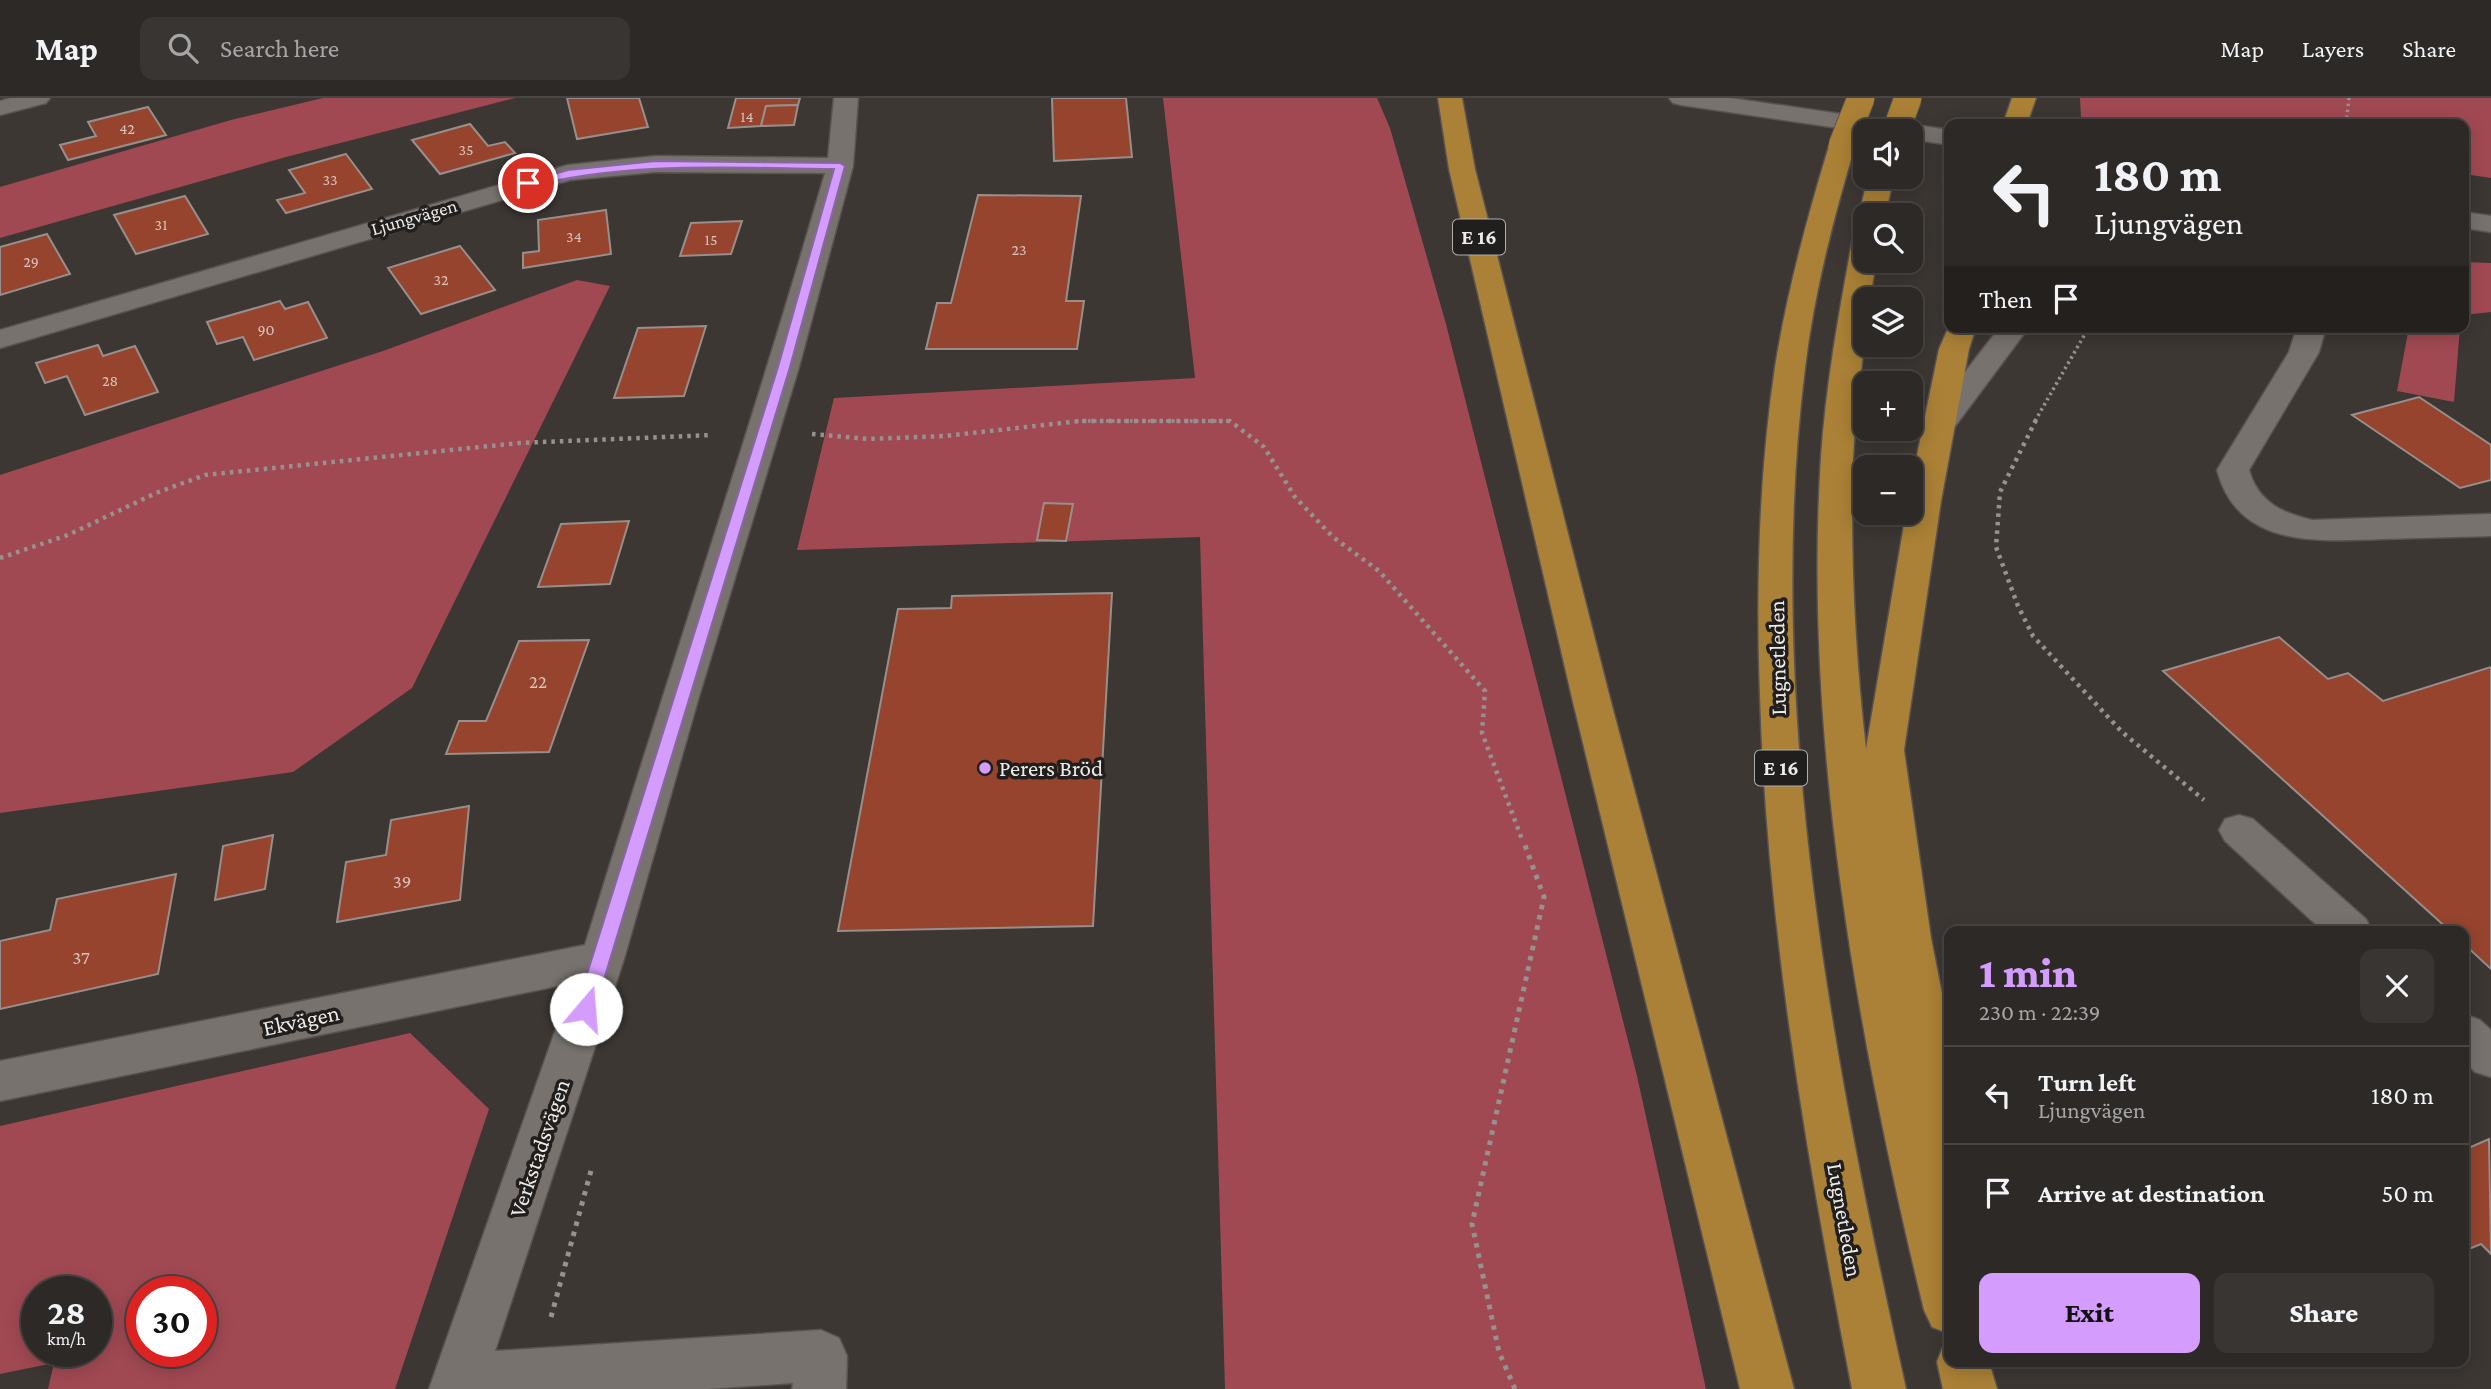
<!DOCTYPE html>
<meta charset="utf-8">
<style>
:root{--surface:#2d2926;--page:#393532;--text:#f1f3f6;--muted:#a7a6a7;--line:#484543;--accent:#d49cfc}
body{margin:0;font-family:"Crimson Pro",serif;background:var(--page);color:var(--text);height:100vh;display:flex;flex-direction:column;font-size:26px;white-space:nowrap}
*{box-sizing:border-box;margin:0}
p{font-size:23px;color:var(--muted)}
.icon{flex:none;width:38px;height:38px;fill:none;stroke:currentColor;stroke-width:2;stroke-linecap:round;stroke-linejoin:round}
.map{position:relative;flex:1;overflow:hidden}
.details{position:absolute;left:1944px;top:828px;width:525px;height:441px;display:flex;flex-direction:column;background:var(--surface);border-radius:14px;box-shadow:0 4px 18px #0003,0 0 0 2px var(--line)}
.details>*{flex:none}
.guide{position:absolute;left:1944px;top:21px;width:525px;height:214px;border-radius:14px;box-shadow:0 4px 18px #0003,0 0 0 2px var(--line);background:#2d2926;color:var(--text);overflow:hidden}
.tools{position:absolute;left:1853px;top:21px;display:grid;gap:14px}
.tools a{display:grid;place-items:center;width:70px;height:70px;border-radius:14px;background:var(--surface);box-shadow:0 4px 18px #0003,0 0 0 2px var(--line);font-size:35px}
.speed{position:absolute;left:21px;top:1178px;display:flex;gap:14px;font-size:35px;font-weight:700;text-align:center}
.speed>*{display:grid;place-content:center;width:91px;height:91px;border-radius:50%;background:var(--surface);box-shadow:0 4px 18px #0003,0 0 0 2px var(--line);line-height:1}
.speed small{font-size:18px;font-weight:400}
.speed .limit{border:10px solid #d22;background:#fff;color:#111}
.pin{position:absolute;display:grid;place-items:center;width:60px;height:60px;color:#fff;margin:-30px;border:4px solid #fff;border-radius:50%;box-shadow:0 2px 7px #0007}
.me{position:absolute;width:77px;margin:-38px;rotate:18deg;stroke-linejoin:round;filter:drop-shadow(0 0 5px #0008)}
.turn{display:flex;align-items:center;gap:24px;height:147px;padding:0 35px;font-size:32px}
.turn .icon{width:91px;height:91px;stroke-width:2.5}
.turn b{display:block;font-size:49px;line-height:60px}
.then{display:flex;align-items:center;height:66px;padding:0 35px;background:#0003;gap:14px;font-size:26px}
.round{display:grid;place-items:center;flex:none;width:74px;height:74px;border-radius:14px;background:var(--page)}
.summary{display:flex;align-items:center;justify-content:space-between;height:119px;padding:0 35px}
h1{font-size:42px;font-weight:800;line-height:52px;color:var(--accent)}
.button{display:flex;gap:14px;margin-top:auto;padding:14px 35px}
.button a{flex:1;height:80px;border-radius:14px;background:var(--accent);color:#111;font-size:28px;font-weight:800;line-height:80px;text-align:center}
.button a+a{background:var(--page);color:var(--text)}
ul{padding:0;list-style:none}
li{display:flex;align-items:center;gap:21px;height:98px;padding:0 35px;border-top:2px solid var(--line)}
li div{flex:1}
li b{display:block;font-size:26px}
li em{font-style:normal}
header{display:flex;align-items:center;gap:42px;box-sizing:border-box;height:98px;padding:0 35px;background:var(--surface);border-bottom:2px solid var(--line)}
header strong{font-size:33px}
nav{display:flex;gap:38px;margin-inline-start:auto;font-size:24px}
.search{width:490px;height:63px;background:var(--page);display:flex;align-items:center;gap:18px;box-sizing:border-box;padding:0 24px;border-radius:14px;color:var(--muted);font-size:26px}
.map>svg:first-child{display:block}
.forest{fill:#a14953;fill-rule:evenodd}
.building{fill:#96442d;stroke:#978f8d;stroke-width:2}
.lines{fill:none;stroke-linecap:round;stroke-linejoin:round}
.minor-casing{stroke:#585351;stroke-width:3}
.highway-casing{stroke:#585351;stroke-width:3}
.path-far2{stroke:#97928f;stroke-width:3.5;stroke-dasharray:2.5 3.5;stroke-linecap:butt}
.path-far1{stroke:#97928f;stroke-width:4.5;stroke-dasharray:3.5 5;stroke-linecap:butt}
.path{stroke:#97928f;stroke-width:5;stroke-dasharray:4.5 6;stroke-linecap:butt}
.minor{fill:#77726d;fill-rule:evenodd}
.highway{fill:#aa8136;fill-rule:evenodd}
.highway-bridge-casing{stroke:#585351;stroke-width:29;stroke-linecap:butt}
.highway-bridge{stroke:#aa8136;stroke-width:27}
.route{fill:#d49cfc;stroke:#8a65a4;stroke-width:2}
.poi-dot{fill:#d49cfc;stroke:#211f1d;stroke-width:2.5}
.labels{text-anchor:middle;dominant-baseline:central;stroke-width:7;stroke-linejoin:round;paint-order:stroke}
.far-number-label{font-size:16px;fill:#d9c1ba}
.far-street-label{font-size:19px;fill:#efebe9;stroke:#211f1d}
.number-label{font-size:19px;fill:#d9c1ba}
.shield{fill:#211f1d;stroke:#b1aeac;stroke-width:2}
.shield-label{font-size:21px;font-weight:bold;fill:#efebe9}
.street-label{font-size:23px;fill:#efebe9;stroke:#211f1d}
.poi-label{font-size:23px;fill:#efebe9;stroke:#211f1d;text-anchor:start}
</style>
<header>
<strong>Map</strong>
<div class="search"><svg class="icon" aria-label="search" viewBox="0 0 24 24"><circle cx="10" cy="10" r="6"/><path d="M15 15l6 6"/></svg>Search here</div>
<nav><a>Map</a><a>Layers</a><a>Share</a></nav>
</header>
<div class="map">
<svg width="2491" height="1291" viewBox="0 0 2491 1291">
<rect width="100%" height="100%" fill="#3c3733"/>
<g class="forest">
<polygon points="323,0 515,0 286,59 0,140 0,89 231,22"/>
<polygon points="1163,0 1377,0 1390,30 1446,226 1637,978 1706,1291 1225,1291 1200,439 797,452 834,300 1195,280"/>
<polygon points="2080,0 2491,0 2491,80 2464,76 2464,26 2130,26 2081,19"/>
<polygon points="2464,164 2491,165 2491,214 2464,217"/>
<polygon points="577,182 610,188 412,590 293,674 0,715 0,377 383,253"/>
<polygon points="2409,229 2460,229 2454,304 2397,293"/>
<path d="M410 935 489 1011 395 1291H48L54 1265 0 1276V1028ZM37 1194H96V1253H37ZM142 1194H201V1253H142Z"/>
</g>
<g class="building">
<polygon points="567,0 639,0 648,29 577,41"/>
<polygon points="736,0 800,0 798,7 766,8 761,28 728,30"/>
<polygon points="1052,0 1126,0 1132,59 1054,63"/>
<polygon points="798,7 794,27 761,28 766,8"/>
<polygon points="148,9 166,37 68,62 60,47 96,38 88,24"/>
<polygon points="470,26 488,48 505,44 515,55 440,76 412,42"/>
<polygon points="346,56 372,91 286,115 277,102 305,95 289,72"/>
<polygon points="978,97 1081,98 1066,203 1084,203 1077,251 926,251 937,205 951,205"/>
<polygon points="185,98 208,136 136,156 114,117"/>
<polygon points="606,112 611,156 523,170 523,155 539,153 538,122"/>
<polygon points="742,123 731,156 680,158 691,125"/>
<polygon points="47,136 70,176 0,197 0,149"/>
<polygon points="460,148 495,192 421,216 388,170"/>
<polygon points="280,203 285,211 308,204 327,240 254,262 243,239 217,246 207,224"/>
<polygon points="706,228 684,298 614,300 638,230"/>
<polygon points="98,247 103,258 135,248 158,294 85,317 67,278 45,285 36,265"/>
<polygon points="2419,299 2491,347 2491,382 2460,390 2352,317"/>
<polygon points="1044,405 1073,406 1066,443 1037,442"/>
<polygon points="629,423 610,486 538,489 561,426"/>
<polygon points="1112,495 1093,828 838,833 898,511 951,510 952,498"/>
<polygon points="2279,539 2328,581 2348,575 2383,603 2491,569 2491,871 2464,846 2464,833 2450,833 2163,573"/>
<polygon points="589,542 549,654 446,656 459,623 486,623 519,543"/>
<polygon points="469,708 460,802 337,824 346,764 386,757 391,722"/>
<polygon points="273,737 265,791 215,802 223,748"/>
<polygon points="176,776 158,876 0,911 0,843 50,832 57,801"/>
<polygon points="2489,1041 2491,1156 2481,1146 2464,1153 2464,1052"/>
</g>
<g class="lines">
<defs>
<g id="minor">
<polygon points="10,0 50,0 46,5 0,17 0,3"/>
<path d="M834 0H858L853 68 799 269 698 602 624 861 495 1253 821 1232 839 1240 847 1258 846 1291H792L793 1285 707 1291H429L572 885 0 1003V963L585 847C664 589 750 334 825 75L656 74 570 82 0 250V232L568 67 656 58 828 60Z"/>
<polygon points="1669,0 1731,0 1950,32 1950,47 1911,41 1911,33 1866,34 1681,7 1673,5"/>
<polygon points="2464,114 2491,118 2491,134 2464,130"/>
<polygon points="2000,229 2029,229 1950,335 1939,337 1928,335 1923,328"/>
<path d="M2297 229H2326L2319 254 2249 372C2258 404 2282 415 2312 422L2491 416V438C2455 439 2419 440 2383 441 2318 443 2238 451 2217 372L2289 254Z"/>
<polygon points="2239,717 2253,721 2366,821 2372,833 2323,833 2225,743 2219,732 2225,721"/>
<polygon points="2464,916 2480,922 2491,932 2491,979 2475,974 2464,963"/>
</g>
<g id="highway">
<polygon points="1438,0 1462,0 1475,71 1611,604 1794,1291 1740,1291 1573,604 1449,71"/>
<polygon points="2012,0 2036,0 2027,26 2003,26"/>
<path d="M1842 40 1851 43 1855 48C1833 121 1814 195 1805 270 1763 605 1833 964 1906 1291H1852C1807 1061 1767 831 1760 597 1756 487 1759 377 1775 269 1787 194 1807 120 1829 48L1833 43Z"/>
<polygon points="1868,79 1894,79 1885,117 1866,117 1866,123 1859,117"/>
<path d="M1866 136V163H1876L1870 201H1866C1866 255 1855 308 1853 362 1850 459 1855 555 1866 651L1906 415H1911V386L1939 251 1950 226V229H1976L1969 251 1941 403 1904 652 1931 840 1950 936V1087L1943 1085 1950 1111V1236L1932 1229 1924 1212C1858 941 1803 638 1821 359 1826 286 1839 215 1852 144L1856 138Z"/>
<polygon points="1950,1244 1950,1264 1989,1264 1997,1291 1943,1291 1937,1264 1944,1246"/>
</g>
</defs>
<use href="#minor" class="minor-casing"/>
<use href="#highway" class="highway-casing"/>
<g class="path-far2">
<polyline points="2346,26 2349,0"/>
<polyline points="1076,323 1231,323"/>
<polyline points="2035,323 2089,229"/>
</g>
<g class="path-far1">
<polyline points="2036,322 2000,394 1996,449 2018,508 2033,538 2122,634 2204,702"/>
<polyline points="812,336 868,341 945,338 1080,323 1230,323 1264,349 1295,399 1333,439 1379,473 1485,593 1482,635 1523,744"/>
<polyline points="0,460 68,437 156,395 205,377 519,345 712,337"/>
</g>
<g class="path">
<polyline points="551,1219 592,1069"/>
<polyline points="1515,1291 1499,1254 1472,1126 1544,799 1523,742"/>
</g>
<use href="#minor" class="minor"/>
<use href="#highway" class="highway"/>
<defs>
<g id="highway-bridge">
<polyline points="1896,33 1908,0"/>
<polyline points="1842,48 1861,0"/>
</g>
</defs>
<use href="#highway-bridge" class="highway-bridge-casing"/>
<use href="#highway-bridge" class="highway-bridge"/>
</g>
<path class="route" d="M656 63 840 65 845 68 790 269 595 911 592 917 586 919 579 917 576 911 778 269 834 71C731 70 628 63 528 89L523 85 568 72Z"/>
<circle class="poi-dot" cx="985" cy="670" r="7"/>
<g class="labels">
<g class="far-number-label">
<text x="747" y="18">14</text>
<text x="127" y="30">42</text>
<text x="466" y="51">35</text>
<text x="330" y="81">33</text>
<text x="161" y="126">31</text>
<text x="574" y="138">34</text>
<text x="711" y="141">15</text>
<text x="1019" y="151">23</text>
<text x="31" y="163">29</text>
<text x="441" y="181">32</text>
<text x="266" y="231">90</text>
<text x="110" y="282">28</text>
</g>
<g class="far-street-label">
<text transform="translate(414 119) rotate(-16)">Ljungvägen</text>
</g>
<g class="number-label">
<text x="538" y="583">22</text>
<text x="402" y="783">39</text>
<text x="81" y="859">37</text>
</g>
<g class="shield">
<rect x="1453" y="121.5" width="52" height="35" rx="5"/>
<rect x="1755" y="652.5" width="52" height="35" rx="5"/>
</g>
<g class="shield-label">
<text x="1479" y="139">E 16</text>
<text x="1781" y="670">E 16</text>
</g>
<g class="street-label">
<text transform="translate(1777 560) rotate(-91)">Lugnetleden</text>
<text transform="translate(301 922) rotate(-12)">Ekvägen</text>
<text transform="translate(539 1050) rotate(-71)">Verkstadsvägen</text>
<text transform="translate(1845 1122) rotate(80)">Lugnetleden</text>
</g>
<g class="poi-label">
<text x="999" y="670">Perers Bröd</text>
</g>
</g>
</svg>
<div class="tools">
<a><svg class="icon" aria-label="sound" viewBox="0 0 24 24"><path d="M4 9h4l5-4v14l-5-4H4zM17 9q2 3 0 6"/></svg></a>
<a><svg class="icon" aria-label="search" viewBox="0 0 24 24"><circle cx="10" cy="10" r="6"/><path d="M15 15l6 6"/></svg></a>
<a><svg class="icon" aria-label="layers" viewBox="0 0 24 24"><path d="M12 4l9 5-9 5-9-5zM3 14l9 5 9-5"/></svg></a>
<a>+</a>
<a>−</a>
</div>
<div class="speed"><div>28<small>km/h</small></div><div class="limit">30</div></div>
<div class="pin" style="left:528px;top:85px;background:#d93025"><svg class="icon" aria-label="arrive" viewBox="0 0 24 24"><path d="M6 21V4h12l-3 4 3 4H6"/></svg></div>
<svg class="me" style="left:586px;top:911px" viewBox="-20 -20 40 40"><circle r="19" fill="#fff"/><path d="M0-13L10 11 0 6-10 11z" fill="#d49cfc"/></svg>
<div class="guide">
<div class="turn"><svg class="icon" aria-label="left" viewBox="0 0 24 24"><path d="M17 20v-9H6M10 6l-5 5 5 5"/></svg><div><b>180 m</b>Ljungvägen</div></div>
<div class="then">Then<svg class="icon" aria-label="arrive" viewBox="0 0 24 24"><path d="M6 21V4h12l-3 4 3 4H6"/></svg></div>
</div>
<section class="details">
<div class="summary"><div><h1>1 min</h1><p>230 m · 22:39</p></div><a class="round"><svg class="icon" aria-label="close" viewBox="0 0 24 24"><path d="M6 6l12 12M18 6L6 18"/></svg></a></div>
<ul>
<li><svg class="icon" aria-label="left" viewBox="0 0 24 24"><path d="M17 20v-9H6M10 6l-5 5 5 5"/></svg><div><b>Turn left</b><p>Ljungvägen</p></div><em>180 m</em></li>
<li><svg class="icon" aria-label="arrive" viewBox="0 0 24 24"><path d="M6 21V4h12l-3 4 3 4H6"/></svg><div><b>Arrive at destination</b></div><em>50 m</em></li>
</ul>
<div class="button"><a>Exit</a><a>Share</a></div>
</section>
</div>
